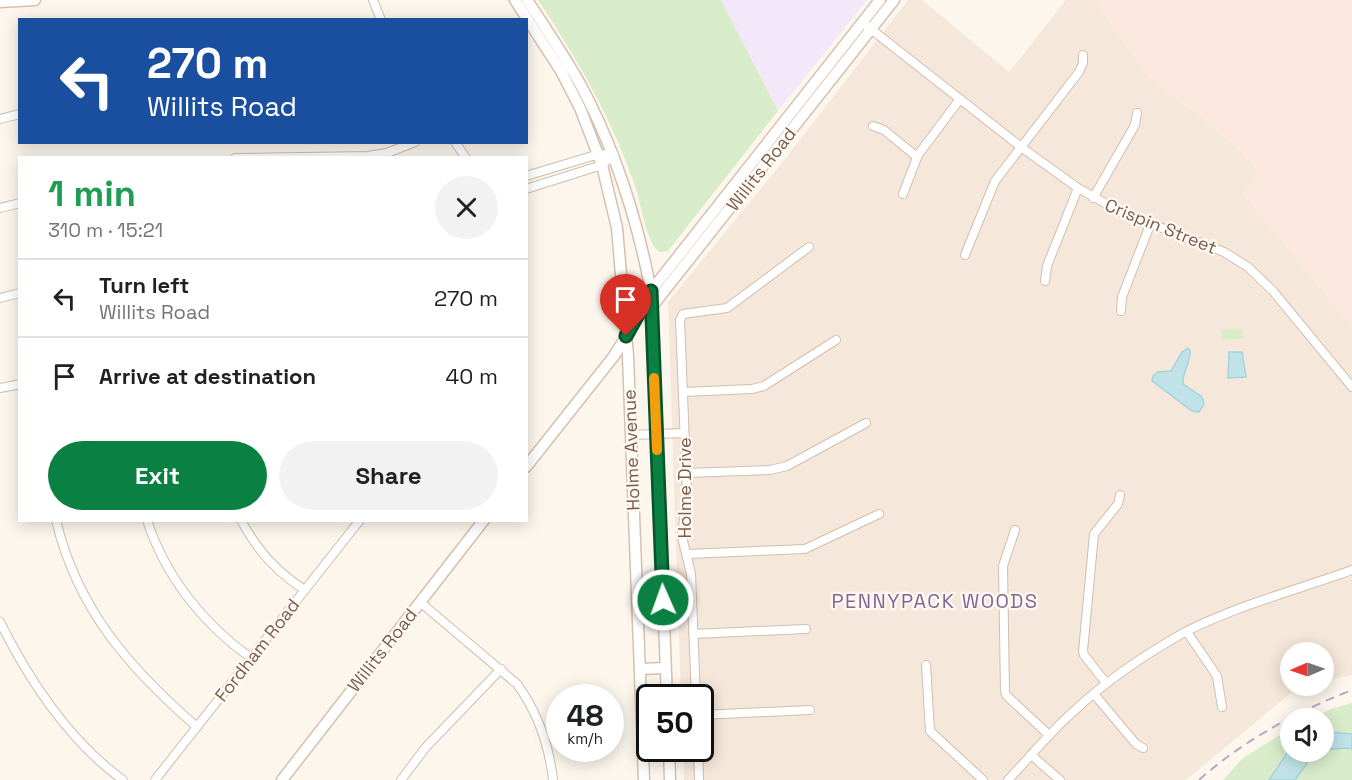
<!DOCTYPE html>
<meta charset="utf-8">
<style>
:root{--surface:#fff;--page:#f2f2f2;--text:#202124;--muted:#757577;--line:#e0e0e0;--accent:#0b8043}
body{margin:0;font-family:"Space Grotesk",sans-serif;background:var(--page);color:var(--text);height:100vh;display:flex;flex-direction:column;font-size:22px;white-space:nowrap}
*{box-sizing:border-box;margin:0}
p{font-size:20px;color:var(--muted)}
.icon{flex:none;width:33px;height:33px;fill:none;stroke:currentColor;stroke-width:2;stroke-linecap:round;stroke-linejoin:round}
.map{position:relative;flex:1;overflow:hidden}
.drawer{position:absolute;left:18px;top:156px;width:510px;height:366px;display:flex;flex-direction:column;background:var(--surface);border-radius:0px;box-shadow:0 3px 15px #0003}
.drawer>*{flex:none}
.top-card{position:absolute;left:18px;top:18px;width:510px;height:126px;border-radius:0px;box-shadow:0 3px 15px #0003;background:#1a4fa0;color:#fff;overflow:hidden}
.needle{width:39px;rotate:268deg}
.fabs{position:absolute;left:1280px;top:642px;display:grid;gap:12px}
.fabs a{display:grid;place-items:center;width:54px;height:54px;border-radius:50%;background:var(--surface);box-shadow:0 3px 15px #0003;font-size:30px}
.speed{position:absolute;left:546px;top:684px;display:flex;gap:12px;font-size:30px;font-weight:700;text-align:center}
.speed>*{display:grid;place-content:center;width:78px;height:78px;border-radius:50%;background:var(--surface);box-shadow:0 3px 15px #0003;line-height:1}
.speed small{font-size:15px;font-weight:400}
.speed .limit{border:3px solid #111;border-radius:9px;background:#fff;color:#111}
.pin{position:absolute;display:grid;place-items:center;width:51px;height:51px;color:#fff;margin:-62px -26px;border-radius:50% 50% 50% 0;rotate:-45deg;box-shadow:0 0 6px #0007}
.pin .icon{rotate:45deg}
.me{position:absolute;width:66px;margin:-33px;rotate:358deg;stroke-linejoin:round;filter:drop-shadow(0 0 4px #0008)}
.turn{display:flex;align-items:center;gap:21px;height:126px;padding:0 30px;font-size:27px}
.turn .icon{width:78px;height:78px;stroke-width:2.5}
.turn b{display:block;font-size:42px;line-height:51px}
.round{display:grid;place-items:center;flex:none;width:63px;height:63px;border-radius:32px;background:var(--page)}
.overview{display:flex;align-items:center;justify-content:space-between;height:102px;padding:0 30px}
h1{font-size:36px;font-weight:700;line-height:45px;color:#1e9e55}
.primary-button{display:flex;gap:12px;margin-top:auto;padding:12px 30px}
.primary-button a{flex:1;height:69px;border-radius:36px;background:var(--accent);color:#fff;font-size:24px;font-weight:700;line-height:69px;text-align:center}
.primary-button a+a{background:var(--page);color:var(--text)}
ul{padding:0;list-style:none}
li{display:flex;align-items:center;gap:18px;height:78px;padding:0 30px;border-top:2px solid var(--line)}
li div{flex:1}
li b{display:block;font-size:22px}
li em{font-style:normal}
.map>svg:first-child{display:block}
.residential{fill:#f5e8da}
.commercial{fill:#fde8e0}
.education{fill:#f3e8fa}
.green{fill:#d8ecc9}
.water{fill:#bfe3e8;stroke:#a5d3da;stroke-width:1.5}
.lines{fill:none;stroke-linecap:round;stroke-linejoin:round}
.street-casing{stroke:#d1beb0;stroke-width:10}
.secondary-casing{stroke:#d6c0b0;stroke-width:13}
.street{stroke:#fff;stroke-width:8}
.secondary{stroke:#fff;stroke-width:10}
.rail{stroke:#b9a8c9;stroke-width:2;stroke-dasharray:9 6;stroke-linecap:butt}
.route-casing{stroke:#07532c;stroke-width:15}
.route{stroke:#0b8043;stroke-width:10}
.slow{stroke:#f59e0b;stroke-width:10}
.labels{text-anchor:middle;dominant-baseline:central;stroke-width:4.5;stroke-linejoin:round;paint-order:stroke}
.street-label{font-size:18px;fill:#7a5c4d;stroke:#fffaf3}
.neighbourhood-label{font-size:20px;letter-spacing:1.5px;fill:#846695;stroke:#fffaf3}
</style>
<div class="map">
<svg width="1352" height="780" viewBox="0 0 1352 780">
<rect width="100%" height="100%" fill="#fdf6ec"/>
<polygon class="residential" points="908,0 922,0 1009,72 1066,0 1094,0 1149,76 1221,133 1252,162 1260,177 1242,192 1352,326 1352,675 1323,681 1323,652 1290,652 1290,686 1305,686 1298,687 1186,780 684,780 683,749 700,748 700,698 681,697 668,302 781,164"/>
<polygon class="commercial" points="1094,0 1352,0 1352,326 1242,192 1260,177 1251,162 1221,133 1149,76"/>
<polygon class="education" points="721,0 867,0 778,111"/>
<g class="green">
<path d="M538 0H721L778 111 668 251 660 252C647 246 641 203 636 189 613 120 578 60 538 0Z"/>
<polygon points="1242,329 1243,339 1222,340 1221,330"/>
<polygon points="1352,703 1352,780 1223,780 1243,758 1290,729 1290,752 1323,752 1323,718 1312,718 1331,709"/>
</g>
<g class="water">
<path d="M1188 348 1190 350C1191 363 1181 375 1183 384L1202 397 1204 404 1199 412 1192 411 1152 381 1153 376 1158 372 1171 371 1182 352Z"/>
<polygon points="1229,352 1242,352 1246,377 1228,378"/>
<polygon points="1328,732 1352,734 1352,749 1346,748 1323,750 1323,733"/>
<polygon points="1290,749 1290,752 1320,752 1311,758 1295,780 1269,780"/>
</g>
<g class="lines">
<defs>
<g id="street">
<polyline points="373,0 381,20"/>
<polyline points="867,26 1021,147 1078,188 1121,212 1224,252 1248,267 1273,291 1352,387"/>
<polyline points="0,119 20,114"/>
<polyline points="873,126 884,130 917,157"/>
<polyline points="455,142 466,158"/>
<polyline points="235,158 368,156 387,153 415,142"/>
<polyline points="526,176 599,154 614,155"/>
<polyline points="526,189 602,165 614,155"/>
<polyline points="903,194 918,155 960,99"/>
<polyline points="1093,198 1135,125 1137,113"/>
<polyline points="0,208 20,203"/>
<polyline points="965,255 995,181 1079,72 1083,63 1083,55"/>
<polyline points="1045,281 1047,266 1078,188"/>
<polyline points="0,298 20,293"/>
<polyline points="1121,311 1122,297 1150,225"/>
<polyline points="0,388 20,384"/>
<polyline points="683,392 752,389 764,386 836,340"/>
<polyline points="631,435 684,433"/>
<polyline points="686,473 770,470 787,466 866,423"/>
<path d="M56 520C77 609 130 669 197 727"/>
<path d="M147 520C165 576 203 624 251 658"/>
<path d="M241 520C256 549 278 573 305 590"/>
<polyline points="1015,530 1003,566 1005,692 1007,696 1049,735"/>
<polyline points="687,554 805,549 879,514"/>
<path d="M420 602 517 684C538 713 549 744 553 780"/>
<path d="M0 622C29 680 69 741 123 780"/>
<polyline points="1187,632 1217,676 1222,707"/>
<polyline points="693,634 806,629"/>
<polyline points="926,665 930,731 983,780"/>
<polyline points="1106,683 1084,655 1083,651 1094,534 1118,504 1120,495"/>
<polyline points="1094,694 1136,744 1143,748"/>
<polyline points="696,698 691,574 682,537 687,495 680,320 683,314 727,308 809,247"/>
<polyline points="700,715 810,710"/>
<polyline points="698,748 699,780"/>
<polyline points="1031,755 1060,780"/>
<polyline points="155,780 360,520"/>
<polyline points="401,780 426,747 501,669"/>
<path d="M1008 780C1030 757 1050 732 1074 711 1107 680 1146 654 1185 632 1238 605 1297 590 1352 570"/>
</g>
<g id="secondary">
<polyline points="515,0 561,71 580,108 602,165 617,228 628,356 644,780"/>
<path d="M527 0C545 27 563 54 579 82 615 148 637 218 651 291L667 698"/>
<polyline points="0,2 35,0"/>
<polyline points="650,309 894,0"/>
<polyline points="526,467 614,356 626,337 651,291 880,0"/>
<polyline points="640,669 665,668"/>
<polyline points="669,748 670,780"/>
<polyline points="282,780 484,520"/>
</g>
</defs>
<use href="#street" class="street-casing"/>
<use href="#secondary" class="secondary-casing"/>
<use href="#street" class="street"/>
<use href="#secondary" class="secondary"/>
<path class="rail" d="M1199 780C1244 740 1296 712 1352 690"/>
</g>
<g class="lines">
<defs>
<polyline id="route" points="626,336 651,291 663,600"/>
</defs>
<use href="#route" class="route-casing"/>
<use href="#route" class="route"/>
<polyline class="slow" points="654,378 657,450"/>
</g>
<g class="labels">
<g class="street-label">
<text transform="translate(761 169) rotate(-52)">Willits Road</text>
<text transform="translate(1161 226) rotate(22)">Crispin Street</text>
<text transform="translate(631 450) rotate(-92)">Holme Avenue</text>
<text transform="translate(684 488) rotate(-90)">Holme Drive</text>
<text transform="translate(257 650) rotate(-52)">Fordham Road</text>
<text transform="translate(382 650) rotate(-52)">Willits Road</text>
</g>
<g class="neighbourhood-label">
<text x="935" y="601">PENNYPACK WOODS</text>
</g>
</g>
</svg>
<div class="fabs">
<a><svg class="needle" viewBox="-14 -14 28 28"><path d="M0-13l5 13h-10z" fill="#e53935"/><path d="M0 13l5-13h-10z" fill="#757577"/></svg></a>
<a><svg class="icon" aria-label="sound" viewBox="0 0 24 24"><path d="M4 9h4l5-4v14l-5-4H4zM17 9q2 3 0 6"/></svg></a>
</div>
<div class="speed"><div>48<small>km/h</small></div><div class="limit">50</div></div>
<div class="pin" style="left:626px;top:336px;background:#d93025"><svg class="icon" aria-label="arrive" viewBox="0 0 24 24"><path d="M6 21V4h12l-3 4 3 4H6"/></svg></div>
<svg class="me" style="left:663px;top:600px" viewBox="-20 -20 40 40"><circle r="17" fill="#0b8043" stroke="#fff" stroke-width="3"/><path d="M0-11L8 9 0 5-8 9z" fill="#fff"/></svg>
<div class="top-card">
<div class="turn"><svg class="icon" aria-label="left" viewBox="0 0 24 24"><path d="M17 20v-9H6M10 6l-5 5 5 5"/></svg><div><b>270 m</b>Willits Road</div></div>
</div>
<section class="drawer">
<div class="overview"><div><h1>1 min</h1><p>310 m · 15:21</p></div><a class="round"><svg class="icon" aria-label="close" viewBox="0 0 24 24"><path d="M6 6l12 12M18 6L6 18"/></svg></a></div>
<ul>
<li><svg class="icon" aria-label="left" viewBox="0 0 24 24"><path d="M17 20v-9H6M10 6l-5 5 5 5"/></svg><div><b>Turn left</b><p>Willits Road</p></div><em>270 m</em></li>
<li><svg class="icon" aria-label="arrive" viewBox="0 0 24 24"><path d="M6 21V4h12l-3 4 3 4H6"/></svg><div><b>Arrive at destination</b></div><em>40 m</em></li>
</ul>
<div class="primary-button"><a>Exit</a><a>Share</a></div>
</section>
</div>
